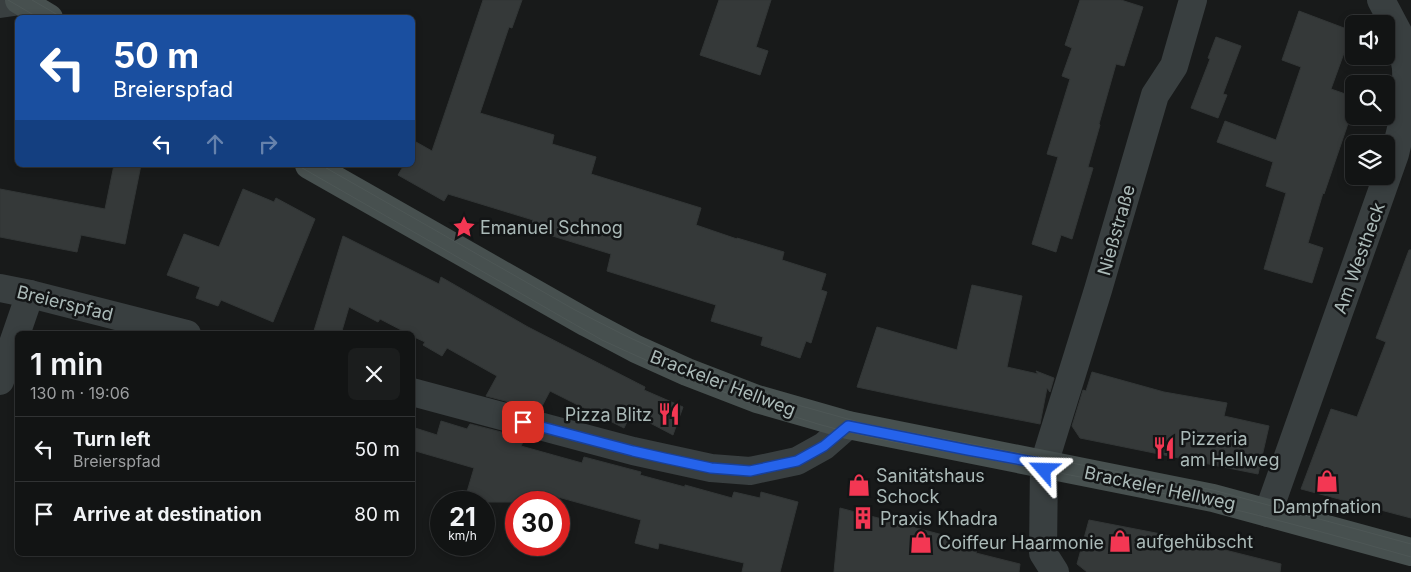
<!DOCTYPE html>
<meta charset="utf-8">
<style>
:root{--surface:#121414;--page:#1b1d1d;--text:#f1f3f6;--muted:#9c9ea0;--line:#313334}
body{margin:0;font-family:Inter,sans-serif;background:var(--page);color:var(--text);height:100vh;display:flex;flex-direction:column;font-size:19px;white-space:nowrap}
*{box-sizing:border-box;margin:0}
p{font-size:16px;color:var(--muted)}
.icon{flex:none;width:28px;height:28px;fill:none;stroke:currentColor;stroke-width:2;stroke-linecap:round;stroke-linejoin:round}
.map{position:relative;flex:1;overflow:hidden}
.panel{position:absolute;left:15px;top:331px;width:400px;height:225px;display:flex;flex-direction:column;background:var(--surface);border-radius:8px;box-shadow:0 2px 8px #0003,0 0 0 1px var(--line)}
.panel>*{flex:none}
.banner{position:absolute;left:15px;top:15px;width:400px;height:152px;border-radius:8px;box-shadow:0 2px 8px #0003,0 0 0 1px var(--line);background:#1a4fa0;color:#fff;overflow:hidden}
.tools{position:absolute;left:1345px;top:15px;display:grid;gap:10px}
.tools a{display:grid;place-items:center;width:50px;height:50px;border-radius:8px;background:var(--surface);box-shadow:0 2px 8px #0003,0 0 0 1px var(--line);font-size:25px}
.speed{position:absolute;left:430px;top:491px;display:flex;gap:10px;font-size:25px;font-weight:700;text-align:center}
.speed>*{display:grid;place-content:center;width:65px;height:65px;border-radius:50%;background:var(--surface);box-shadow:0 2px 8px #0003,0 0 0 1px var(--line);line-height:1}
.speed small{font-size:12px;font-weight:400}
.speed .limit{border:8px solid #d22;background:#fff;color:#111}
.pin{position:absolute;display:grid;place-items:center;width:42px;height:42px;color:#fff;margin:-21px;border-radius:10px;box-shadow:0 2px 8px #0006}
.me{position:absolute;width:55px;margin:-28px;rotate:295deg;stroke-linejoin:round;filter:drop-shadow(0 0 4px #0008)}
.turn{display:flex;align-items:center;gap:18px;height:105px;padding:0 15px;font-size:22px}
.turn .icon{width:65px;height:65px;stroke-width:2.5}
.turn b{display:block;font-size:35px;line-height:42px}
.lanes{display:flex;align-items:center;height:48px;padding:0 15px;background:#0003;justify-content:center;gap:25px;direction:ltr}
.lanes .off{opacity:.35}
.round{display:grid;place-items:center;flex:none;width:52px;height:52px;border-radius:8px;background:var(--page)}
.summary{display:flex;align-items:center;justify-content:space-between;height:85px;padding:0 15px}
h1{font-size:30px;font-weight:600;line-height:38px}
ul{padding:0;list-style:none}
li{display:flex;align-items:center;gap:15px;height:65px;padding:0 15px;border-top:1px solid var(--line)}
li div{flex:1}
li b{display:block;font-size:19px}
li em{font-style:normal}
.map>svg:first-child{display:block}
.building{fill:#353939;stroke:#323636}
.lines{fill:none;stroke-linecap:round;stroke-linejoin:round}
.street{stroke:#393f40;stroke-width:28}
.secondary{stroke:#47504f;stroke-width:28}
.tram{stroke:#4e5756;stroke-width:1}
.route-casing{stroke:#184099;stroke-width:12}
.route{stroke:#2563eb;stroke-width:9}
.labels{text-anchor:middle;dominant-baseline:central;stroke-width:5;stroke-linejoin:round;paint-order:stroke}
.poi-label{font-size:18px;fill:#abbab8;stroke:#131516;text-anchor:start}
.street-label{font-size:18px;fill:#abbab8;stroke:#131516}
</style>
<div class="map">
<svg width="1411" height="572" viewBox="0 0 1411 572">
<rect width="100%" height="100%" fill="#181a1a"/>
<g class="building">
<polygon points="483,0 522,0 512,28 509,27 480,113 554,135 552,144 596,157 591,174 701,208 696,225 737,239 737,238 784,252 782,260 826,274 821,290 827,292 811,343 806,341 800,358 761,345 763,337 711,321 716,305 607,271 611,254 530,229 533,220 448,194 444,201 398,175 404,165 412,165 412,149 416,142 432,151"/>
<polygon points="719,0 771,0 756,47 768,51 760,75 700,55"/>
<polygon points="1080,0 1121,0 1143,7 1124,66 1116,64 1099,124 1100,125 1088,167 1093,168 1072,239 1061,235 1056,252 1032,244 1058,157 1047,154 1070,79 1062,76 1072,48 1065,45"/>
<polygon points="1299,11 1352,31 1331,89 1354,97 1354,106 1324,194 1323,193 1308,243 1323,248 1312,283 1264,269 1286,193 1266,186 1273,162 1217,142 1225,121 1276,140 1301,67 1282,60"/>
<polygon points="1216,37 1241,46 1223,94 1227,95 1218,118 1191,108 1210,59 1208,58"/>
<polygon points="114,165 141,165 125,244 81,235 77,252 0,237 0,189 105,209"/>
<polygon points="243,189 274,202 276,198 315,219 273,322 221,300 218,306 196,298 200,287 167,275 184,234 219,247"/>
<polygon points="343,236 439,284 441,277 528,327 645,387 644,390 683,407 673,435 631,413 624,428 550,391 540,410 486,396 497,376 447,348 442,356 423,345 425,342 412,336 412,334 409,334 380,319 378,322 349,307 341,334 313,334"/>
<polygon points="1409,250 1411,250 1411,518 1301,489 1331,409 1357,417 1386,342 1376,338"/>
<polygon points="972,285 1022,296 1007,367 1038,374 1036,371 1054,378 1050,392 1047,388 1040,424 932,403 857,387 877,327 957,350"/>
<polygon points="1092,372 1164,392 1227,403 1224,416 1269,426 1258,474 1080,438 1072,426 1083,390 1086,391"/>
<polygon points="441,421 467,429 470,424 525,438 521,446 582,463 584,457 641,472 640,475 685,487 685,485 732,498 734,492 760,498 761,492 798,502 780,572 742,572 744,563 659,543 658,549 635,543 641,520 547,494 545,502 464,502 474,468 412,450 412,427 437,435"/>
<polygon points="840,508 943,535 942,537 978,546 976,553 1020,564 1019,572 834,572"/>
<polygon points="1089,520 1161,534 1281,564 1280,572 1087,572 1077,564"/>
</g>
<g class="lines">
<g class="street">
<polyline points="0,4 21,1 22,0"/>
<polyline points="0,288 30,294 187,334"/>
<polyline points="0,381 30,294"/>
<polyline points="412,392 633,451 711,468 750,471 797,461 824,446 848,425"/>
<polyline points="1268,513 1395,154 1407,103 1406,68 1400,36 1381,0"/>
<polyline points="1055,572 1043,553 1044,464 1098,290 1155,95 1174,66 1193,0"/>
</g>
<g class="secondary">
<polyline points="19,0 49,18"/>
<polyline points="309,165 587,323 636,349 687,372 757,399 848,425 1213,498 1411,552"/>
</g>
<g class="tram">
<polyline points="8,0 39,18"/>
<polyline points="32,0 63,18"/>
<path d="M297 165 602 340C672 373 744 402 818 424 869 439 923 447 975 457 1039 469 1102 481 1166 494 1248 511 1330 534 1411 557"/>
<polyline points="321,165 575,310 624,335 695,368 754,391 794,404 862,423 1213,490 1411,544"/>
</g>
</g>
<g class="lines">
<defs>
<polyline id="route" points="523,422 633,451 664,458 711,468 750,471 797,461 824,446 848,426 968,450 1044,464 1044,470"/>
</defs>
<use href="#route" class="route-casing"/>
<use href="#route" class="route"/>
</g>
<defs>
<symbol id="sight-bare" viewBox="-9 -9 18 18"><path d="M0-6L1.8-2.2L6-1.7L2.9 1.2L3.7 5.4L0 3.3L-3.7 5.4L-2.9 1.2L-6-1.7L-1.8-2.2Z" fill="#f33753" stroke="#131516" stroke-width="2.5" paint-order="stroke"/></symbol>
<symbol id="restaurant-bare" viewBox="-9 -9 18 18"><path d="M-5-6h1v4h1v-4h1v4h1v-4h1v5L-1.5 .5V6h-2V.5L-5-1ZM5-6V6H3V1.5H1.5Q1.5-4 5-6Z" fill="#f33753" stroke="#131516" stroke-width="2.5" paint-order="stroke"/></symbol>
<symbol id="shop-bare" viewBox="-9 -9 18 18"><path d="M-5-2.5h2.3a2.7 3.5 0 0 1 5.4 0H5L5.5 6h-11ZM-1.5-2.5h3a1.5 2.3 0 0 0-3 0Z" fill="#f33753" stroke="#131516" stroke-width="2.5" paint-order="stroke"/></symbol>
<symbol id="building-bare" viewBox="-9 -9 18 18"><path d="M-4-6H4V6H1V3H-1V6H-4ZM-2.5-4.3h1.7v1.8h-1.7ZM.8-4.3h1.7v1.8H.8ZM-2.5-1h1.7V.8h-1.7ZM.8-1h1.7V.8H.8Z" fill="#f33753" stroke="#131516" stroke-width="2.5" paint-order="stroke"/></symbol>
</defs>
<g fill-rule="evenodd">
<use href="#sight-bare" x="448" y="211" width="32" height="32"/>
<use href="#restaurant-bare" x="653" y="398" width="32" height="32"/>
<use href="#restaurant-bare" x="1148" y="432" width="32" height="32"/>
<use href="#shop-bare" x="1311" y="465" width="32" height="32"/>
<use href="#shop-bare" x="843" y="469" width="32" height="32"/>
<use href="#building-bare" x="847" y="502" width="32" height="32"/>
<use href="#shop-bare" x="1104" y="525" width="32" height="32"/>
<use href="#shop-bare" x="905" y="526" width="32" height="32"/>
</g>
<g class="labels">
<g class="poi-label">
<text x="480" y="227">Emanuel Schnog</text>
<text x="652" y="414" text-anchor="end">Pizza Blitz</text>
<text x="1180" y="438">Pizzeria<tspan x="1180" dy="21">am Hellweg</tspan></text>
<text x="876" y="475">Sanitätshaus<tspan x="876" dy="21">Schock</tspan></text>
<text x="1327" y="506" text-anchor="middle">Dampfnation</text>
<text x="880" y="518">Praxis Khadra</text>
<text x="1136" y="541">aufgehübscht</text>
<text x="938" y="542">Coiffeur Haarmonie</text>
</g>
<g class="street-label">
<text transform="translate(1116 230) rotate(-74)">Nießstraße</text>
<text transform="translate(1359 258) rotate(-70)">Am Westheck</text>
<text transform="translate(65 303) rotate(14)">Breierspfad</text>
<text transform="translate(723 383) rotate(21)">Brackeler Hellweg</text>
<text transform="translate(1160 488) rotate(12)">Brackeler Hellweg</text>
</g>
</g>
</svg>
<div class="tools">
<a><svg class="icon" aria-label="sound" viewBox="0 0 24 24"><path d="M4 9h4l5-4v14l-5-4H4zM17 9q2 3 0 6"/></svg></a>
<a><svg class="icon" aria-label="search" viewBox="0 0 24 24"><circle cx="10" cy="10" r="6"/><path d="M15 15l6 6"/></svg></a>
<a><svg class="icon" aria-label="layers" viewBox="0 0 24 24"><path d="M12 4l9 5-9 5-9-5zM3 14l9 5 9-5"/></svg></a>
</div>
<div class="speed"><div>21<small>km/h</small></div><div class="limit">30</div></div>
<div class="pin" style="left:523px;top:422px;background:#d93025"><svg class="icon" aria-label="arrive" viewBox="0 0 24 24"><path d="M6 21V4h12l-3 4 3 4H6"/></svg></div>
<svg class="me" style="left:1044px;top:470px" viewBox="-20 -20 40 40"><path d="M0-17L14 15 0 8-14 15z" fill="#2563eb" stroke="#fff" stroke-width="4"/></svg>
<div class="banner">
<div class="turn"><svg class="icon" aria-label="left" viewBox="0 0 24 24"><path d="M17 20v-9H6M10 6l-5 5 5 5"/></svg><div><b>50 m</b>Breierspfad</div></div>
<div class="lanes"><svg class="icon" aria-label="left" viewBox="0 0 24 24"><path d="M17 20v-9H6M10 6l-5 5 5 5"/></svg><svg class="icon off" aria-label="ahead" viewBox="0 0 24 24"><path d="M12 20V5M6 11l6-6 6 6"/></svg><svg class="icon off" aria-label="right" viewBox="0 0 24 24"><path d="M7 20v-9h11M14 6l5 5-5 5"/></svg></div>
</div>
<section class="panel">
<div class="summary"><div><h1>1 min</h1><p>130 m · 19:06</p></div><a class="round"><svg class="icon" aria-label="close" viewBox="0 0 24 24"><path d="M6 6l12 12M18 6L6 18"/></svg></a></div>
<ul>
<li><svg class="icon" aria-label="left" viewBox="0 0 24 24"><path d="M17 20v-9H6M10 6l-5 5 5 5"/></svg><div><b>Turn left</b><p>Breierspfad</p></div><em>50 m</em></li>
<li><svg class="icon" aria-label="arrive" viewBox="0 0 24 24"><path d="M6 21V4h12l-3 4 3 4H6"/></svg><div><b>Arrive at destination</b></div><em>80 m</em></li>
</ul>
</section>
</div>
